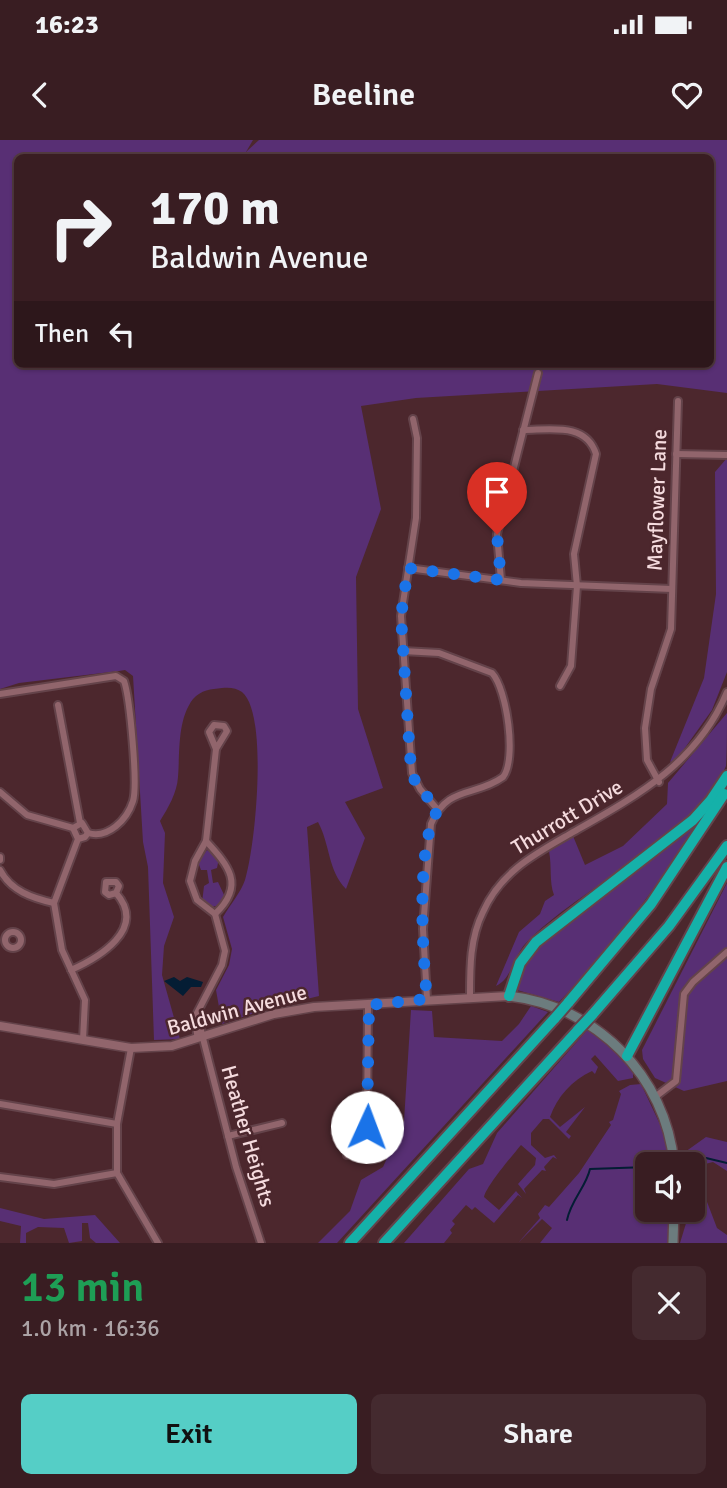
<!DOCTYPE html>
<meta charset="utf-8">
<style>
:root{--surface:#391d22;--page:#442a2f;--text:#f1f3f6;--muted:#aba2a5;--line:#533b40;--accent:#55cec6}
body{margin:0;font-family:Signika,sans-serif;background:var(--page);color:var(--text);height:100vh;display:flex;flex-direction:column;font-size:26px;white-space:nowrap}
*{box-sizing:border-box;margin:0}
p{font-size:23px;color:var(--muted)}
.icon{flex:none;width:38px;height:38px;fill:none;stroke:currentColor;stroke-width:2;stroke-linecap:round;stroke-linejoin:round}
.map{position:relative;height:1103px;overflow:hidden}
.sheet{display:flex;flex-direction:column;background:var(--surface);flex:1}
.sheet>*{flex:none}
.hud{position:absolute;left:14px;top:14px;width:700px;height:214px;border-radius:10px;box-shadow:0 2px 5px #0004,0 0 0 2px var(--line);background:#391d22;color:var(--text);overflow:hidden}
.buttons{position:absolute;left:635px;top:1012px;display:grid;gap:14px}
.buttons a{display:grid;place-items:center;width:70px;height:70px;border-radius:10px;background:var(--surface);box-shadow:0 2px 5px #0004,0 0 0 2px var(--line);font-size:35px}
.pin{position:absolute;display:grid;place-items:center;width:60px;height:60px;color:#fff;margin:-72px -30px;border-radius:50% 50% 50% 0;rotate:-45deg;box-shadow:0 0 7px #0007}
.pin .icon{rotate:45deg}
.me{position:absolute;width:77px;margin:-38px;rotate:2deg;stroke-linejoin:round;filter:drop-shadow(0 0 5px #0008)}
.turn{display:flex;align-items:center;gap:24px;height:147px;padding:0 21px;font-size:32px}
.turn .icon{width:91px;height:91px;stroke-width:2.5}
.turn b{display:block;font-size:49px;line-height:60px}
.then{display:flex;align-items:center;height:66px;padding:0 21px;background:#0003;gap:14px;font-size:26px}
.round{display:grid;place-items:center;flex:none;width:74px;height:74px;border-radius:10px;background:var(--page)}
.overview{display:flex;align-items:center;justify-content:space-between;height:119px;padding:0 21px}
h1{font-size:42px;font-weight:600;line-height:52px;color:#1e9e55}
.button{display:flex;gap:14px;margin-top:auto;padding:14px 21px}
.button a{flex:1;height:80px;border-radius:10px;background:var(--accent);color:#111;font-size:28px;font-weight:600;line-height:80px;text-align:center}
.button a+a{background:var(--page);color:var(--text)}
.status{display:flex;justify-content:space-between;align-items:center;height:49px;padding:0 35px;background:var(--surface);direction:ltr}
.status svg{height:19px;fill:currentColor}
header{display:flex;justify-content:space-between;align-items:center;height:91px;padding:0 21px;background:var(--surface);font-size:32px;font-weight:600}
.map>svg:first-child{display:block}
.green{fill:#582f74;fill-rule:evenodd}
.water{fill:#041d34}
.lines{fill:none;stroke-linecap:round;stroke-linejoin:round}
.stream{stroke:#041d34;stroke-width:2}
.minor-casing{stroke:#64434a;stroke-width:10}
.tertiary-casing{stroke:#64434a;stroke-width:11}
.secondary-casing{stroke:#64434a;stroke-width:12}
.motorway-casing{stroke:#64434a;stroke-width:14}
.minor{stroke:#91656c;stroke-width:6}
.tertiary{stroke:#91656c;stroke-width:8}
.secondary{stroke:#6c7c7e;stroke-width:9}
.motorway{stroke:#15b1a9;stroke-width:10}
.motorway-bridge-casing{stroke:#64434a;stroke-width:14;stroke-linecap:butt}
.motorway-bridge{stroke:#15b1a9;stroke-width:10}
.route{stroke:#1a73e8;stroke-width:12;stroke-dasharray:0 21.6}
.labels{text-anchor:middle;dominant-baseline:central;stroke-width:5;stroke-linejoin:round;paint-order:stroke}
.street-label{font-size:21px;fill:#f5dbde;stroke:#4c272d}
</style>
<div class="status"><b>16:23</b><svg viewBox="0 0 49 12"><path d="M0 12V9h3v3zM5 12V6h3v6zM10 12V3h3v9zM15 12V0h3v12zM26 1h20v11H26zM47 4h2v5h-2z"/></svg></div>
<header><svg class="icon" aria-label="back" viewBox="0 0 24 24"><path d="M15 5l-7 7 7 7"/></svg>Beeline<svg class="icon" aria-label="heart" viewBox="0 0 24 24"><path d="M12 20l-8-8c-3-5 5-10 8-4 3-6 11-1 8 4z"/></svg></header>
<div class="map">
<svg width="727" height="1103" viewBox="0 0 727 1103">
<rect width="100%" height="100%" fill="#4c272d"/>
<g class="green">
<path d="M0 0H253L246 12 259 0H727V253L657 244 416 258 361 266 381 369 356 437 358 569 383 648 345 662 365 698 346 749C328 731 330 704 318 682L307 687 319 856 266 869 222 884 216 850 229 825 232 809 223 777C230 765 241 752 245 740 255 709 269 574 242 552 237 548 229 547 222 548 211 549 201 550 193 559 177 580 180 613 178 637 177 653 168 668 160 681L165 693 163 743 174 777 164 806 162 835 180 899 154 900 148 727 143 702 133 536 125 530 119 531 19 543 0 549ZM18 18H710V224H18Z"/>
<polygon points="727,318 727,532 712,570 677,619 670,622 704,538 716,454 715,332"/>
<path d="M727 573C727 588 727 613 726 626 696 696 580 747 526 803 514 815 512 839 496 846L519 792 540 774 545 761 554 755C549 742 552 726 549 711L573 696 585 725 623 706 667 664 668 643Z"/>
<path d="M694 683 695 686C657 749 609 809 559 862L517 850V842L537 807Z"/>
<polygon points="207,710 219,718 217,728 211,730 213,743 218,742 225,757 216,766 208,768 202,763 204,746 209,743 207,730 201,730 198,722"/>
<polygon points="727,743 727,941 684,951 655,938 643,919 642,910"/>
<polygon points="531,866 548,872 337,1103 318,1103 350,1071 361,1040 383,1027 404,981 411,870 432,871 434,897 502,901 519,884"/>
<path d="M588 889 616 911 633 931V938L618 941 595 915 591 919 598 927 595 934 592 931C572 940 557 957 550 977L560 987 585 967 566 992 571 996 569 999 549 979H543L531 993V1005L545 1018 554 1015 557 1019 553 1017 544 1027 546 1031 542 1030 524 1049 526 1054 518 1044 535 1025 536 1018 521 1005C512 1016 487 1045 484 1057L499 1070 516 1051 522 1058 518 1055 494 1083 475 1067 472 1070 466 1065 452 1081 455 1084 450 1090 452 1093 444 1103H404L469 1029 483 1024 497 993Z"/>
<polygon points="641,944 666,997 668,1024 648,1024 648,1069 669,1069 670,1103 540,1103 552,1088 542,1079 518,1103 540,1078 538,1074 545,1065 549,1067 579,1033 611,985 609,982 613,980 621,954 619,951 630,945"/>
<polygon points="706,997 727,1002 727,1031 713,1022 693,1027 693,1024 682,1024 685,1012"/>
<polygon points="704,1054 717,1088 727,1095 727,1103 680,1103 687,1080 694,1078 691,1069 693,1056"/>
<polygon points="0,1068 44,1079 95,1075 120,1103 96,1103 90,1098 88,1083 82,1083 82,1101 69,1103 64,1088 38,1087 26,1093 26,1103 20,1103 21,1086 0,1081"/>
</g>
<polygon class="water" points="174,837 180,841 187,837 203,842 201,847 191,847 183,856 164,841"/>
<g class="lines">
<g class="stream">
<polyline points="682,1023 706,1018 727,1023"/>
<path d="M567 1080C571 1060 586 1047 590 1029L648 1027"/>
</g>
<defs>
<g id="minor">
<polyline points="413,279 417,298 416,378 401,476 412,633 420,649 438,670"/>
<path d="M523 290C550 290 586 282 596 314L574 414 577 446 571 526 560 546"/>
<polyline points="676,314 727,315"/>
<polyline points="408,428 521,443 672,449"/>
<polyline points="501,440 497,394 538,233"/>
<path d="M403 511 439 513 492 533C507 549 517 620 503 637 476 657 447 645 431 684L423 789 427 859"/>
<path d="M0 554 116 536 124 541C130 558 138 645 133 661 127 680 108 699 88 693"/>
<polyline points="58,565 80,683"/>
<polygon points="214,585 224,586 227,591 216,609 209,592"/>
<polyline points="659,642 647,620 645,588 651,549 671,489 678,261"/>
<polyline points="0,652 27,675 73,688"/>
<polyline points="78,699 73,688 82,683 88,693 85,697 78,699 54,763 62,810 85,860 83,900"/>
<path d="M206 701C228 725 246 745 215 774"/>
<polyline points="0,717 0,720"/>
<path d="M0 730C11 751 32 758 54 763"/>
<circle cx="13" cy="800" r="8"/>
<path d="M71 830C98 818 148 789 116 753L119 746 116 742H106L105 752 109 755 116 753"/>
<path d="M470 855C470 827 470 798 483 772 500 733 533 715 568 695 633 658 697 625 727 552"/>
<polyline points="197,875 236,1027 261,1103"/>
<polyline points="202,898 197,894 195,877 222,825 225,811 215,774 197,760 190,741 195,721 206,701 216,609"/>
<polyline points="131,908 117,984 117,1033 158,1103"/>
<polyline points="655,957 676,941 684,854 693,842 727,812"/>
<polyline points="0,964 117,984"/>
<polyline points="228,996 282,983"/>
<polyline points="347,1015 360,1001 367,987 368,865"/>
<polyline points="0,1037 54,1044 117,1033"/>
</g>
<polyline id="tertiary" points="0,886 131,908 172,906 274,874 314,867 509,856"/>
<g id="secondary">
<path d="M509 856C596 866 666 936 674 1024"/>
<polyline points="673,1103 674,1069"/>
</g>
<g id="motorway">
<polyline points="509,856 520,823 536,802 693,680 711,660 727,636"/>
<polyline points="568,863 651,764 724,654"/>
<polyline points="592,875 669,786 727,706"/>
<polyline points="627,916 727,727"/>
<polyline points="350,1103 555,878"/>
<polyline points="384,1103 578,890"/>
</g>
</defs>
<use href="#minor" class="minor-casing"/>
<use href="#tertiary" class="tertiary-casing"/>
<use href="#secondary" class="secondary-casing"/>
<use href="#motorway" class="motorway-casing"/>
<use href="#minor" class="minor"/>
<use href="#tertiary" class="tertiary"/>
<use href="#secondary" class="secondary"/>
<use href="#motorway" class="motorway"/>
<defs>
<g id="motorway-bridge">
<polyline points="555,878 568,863"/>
<polyline points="578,890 592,875"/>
</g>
</defs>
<use href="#motorway-bridge" class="motorway-bridge-casing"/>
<use href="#motorway-bridge" class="motorway-bridge"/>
</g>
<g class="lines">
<path class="route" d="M367 987 369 865 427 859C423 816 415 704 438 670L415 642 410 617 401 476 408 428 501 440 497 394"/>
</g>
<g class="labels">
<g class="street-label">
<text transform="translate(657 360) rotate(-88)">Mayflower Lane</text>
<text transform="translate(567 677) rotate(-31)">Thurrott Drive</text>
<text transform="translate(237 870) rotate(-15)">Baldwin Avenue</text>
<text transform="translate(248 996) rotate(74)">Heather Heights</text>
</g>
</g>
</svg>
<div class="buttons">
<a><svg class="icon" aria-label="sound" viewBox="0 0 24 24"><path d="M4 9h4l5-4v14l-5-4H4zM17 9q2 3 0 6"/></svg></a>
</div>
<div class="pin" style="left:497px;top:394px;background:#d93025"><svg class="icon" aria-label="arrive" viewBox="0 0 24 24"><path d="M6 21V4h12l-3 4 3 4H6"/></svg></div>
<svg class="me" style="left:367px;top:987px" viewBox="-20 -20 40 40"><circle r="19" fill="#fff"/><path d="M0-13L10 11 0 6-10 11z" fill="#1a73e8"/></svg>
<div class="hud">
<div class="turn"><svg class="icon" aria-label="right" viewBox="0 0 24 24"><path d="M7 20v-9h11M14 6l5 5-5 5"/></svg><div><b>170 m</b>Baldwin Avenue</div></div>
<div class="then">Then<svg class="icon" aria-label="left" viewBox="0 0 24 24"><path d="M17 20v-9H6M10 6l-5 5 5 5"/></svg></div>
</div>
</div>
<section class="sheet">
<div class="overview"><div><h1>13 min</h1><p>1.0 km · 16:36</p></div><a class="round"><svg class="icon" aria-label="close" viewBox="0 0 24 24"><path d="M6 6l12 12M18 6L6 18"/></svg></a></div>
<div class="button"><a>Exit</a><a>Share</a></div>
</section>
